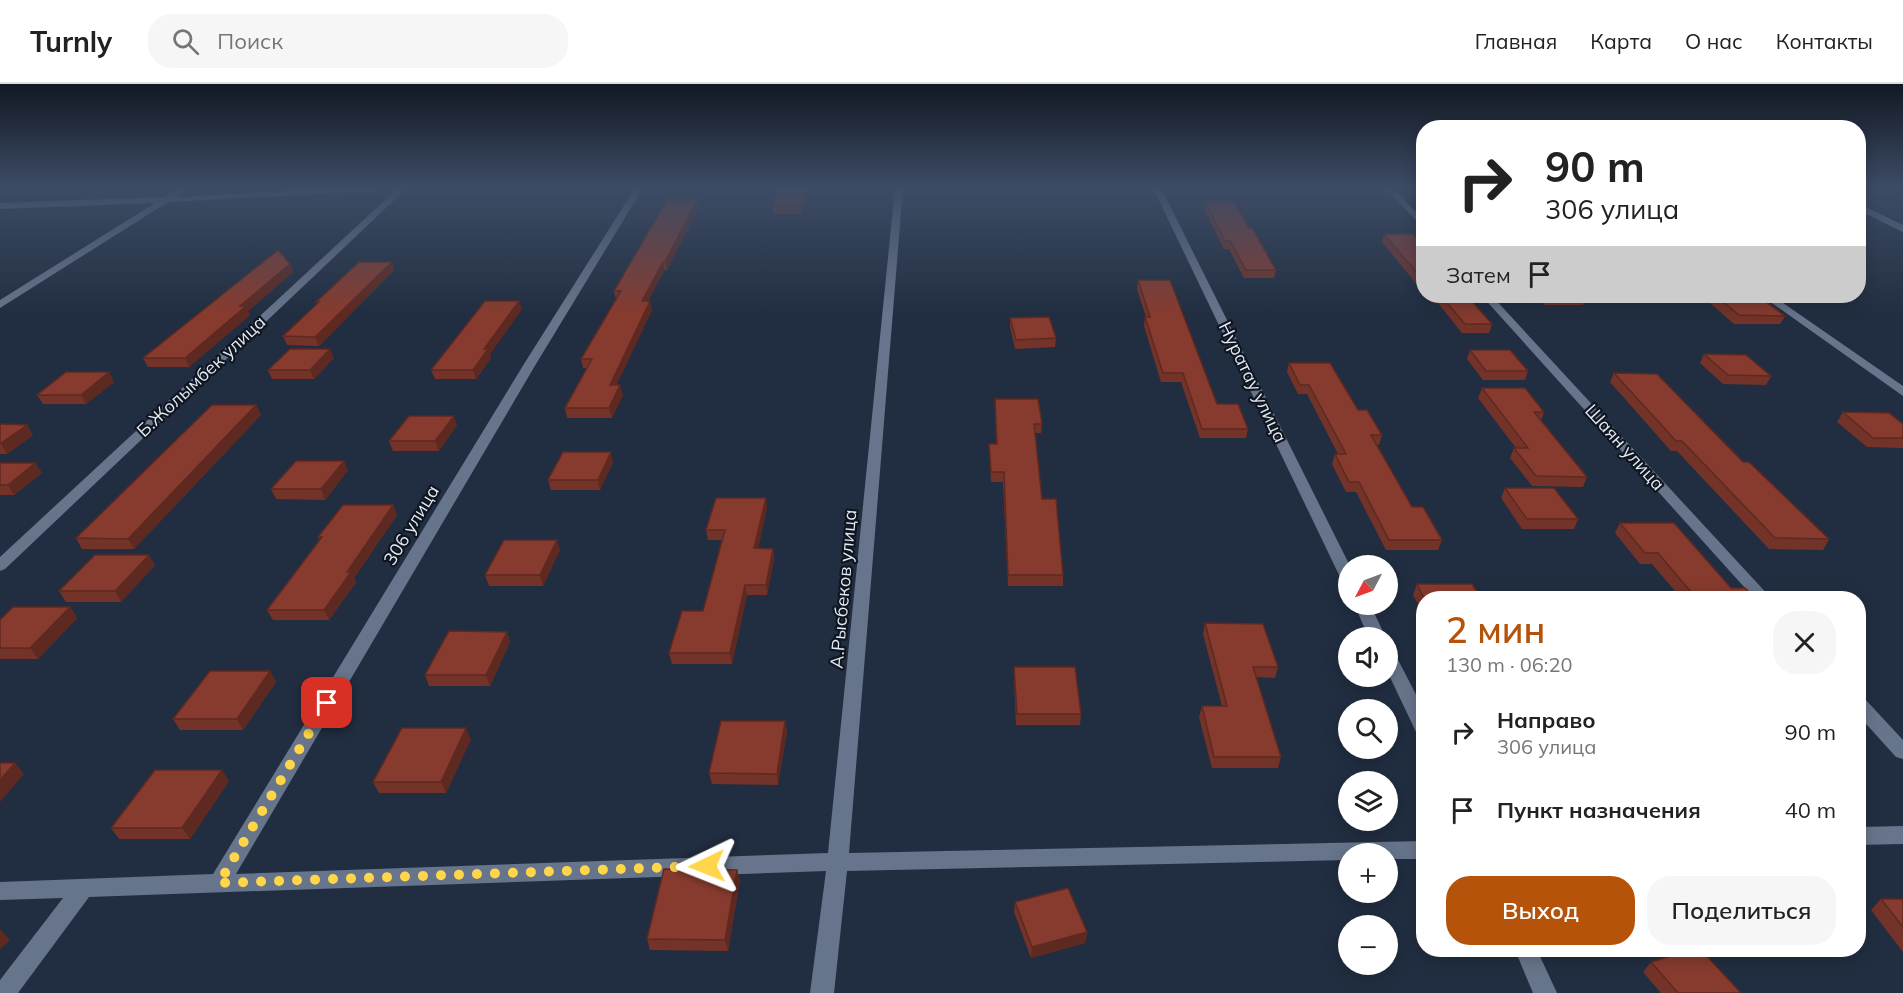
<!DOCTYPE html>
<html lang="ru">
<meta charset="utf-8">
<style>
:root{--surface:#fff;--page:#f6f6f6;--text:#222;--muted:#767676;--line:#e0e0e0;--accent:#b45309}
body{margin:0;font-family:Mulish,sans-serif;background:var(--page);color:var(--text);height:100vh;display:flex;flex-direction:column;font-size:22px;white-space:nowrap}
*{box-sizing:border-box;margin:0}
p{font-size:20px;color:var(--muted)}
.icon{flex:none;width:33px;height:33px;fill:none;stroke:currentColor;stroke-width:2;stroke-linecap:round;stroke-linejoin:round}
.map{position:relative;flex:1;overflow:hidden}
.side{position:absolute;left:1416px;top:507px;width:450px;height:366px;display:flex;flex-direction:column;background:var(--surface);border-radius:24px;box-shadow:0 3px 15px #0003}
.side>*{flex:none}
.banner{position:absolute;left:1416px;top:36px;width:450px;height:183px;border-radius:24px;box-shadow:0 3px 15px #0003;background:#fff;color:var(--text);overflow:hidden}
.needle{width:39px;rotate:229deg}
.fabs{position:absolute;left:1338px;top:471px;display:grid;gap:12px}
.fabs a{display:grid;place-items:center;width:60px;height:60px;border-radius:50%;background:var(--surface);box-shadow:0 3px 15px #0003;font-size:30px}
.pin{position:absolute;display:grid;place-items:center;width:51px;height:51px;color:#fff;margin:-26px;border-radius:12px;box-shadow:0 3px 9px #0006}
.me{position:absolute;width:66px;margin:-33px;rotate:268deg;stroke-linejoin:round;filter:drop-shadow(0 0 4px #0008)}
.turn{display:flex;align-items:center;gap:21px;height:126px;padding:0 30px;font-size:27px}
.turn .icon{width:78px;height:78px;stroke-width:2.5}
.turn b{display:block;font-size:42px;line-height:51px}
.then{display:flex;align-items:center;height:57px;padding:0 30px;background:#0003;gap:12px;font-size:22px}
.round{display:grid;place-items:center;flex:none;width:63px;height:63px;border-radius:24px;background:var(--page)}
.summary{display:flex;align-items:center;justify-content:space-between;height:102px;padding:0 30px}
h1{font-size:36px;font-weight:600;line-height:45px;color:var(--accent)}
.button{display:flex;gap:12px;margin-top:auto;padding:12px 30px}
.button a{flex:1;height:69px;border-radius:24px;background:var(--accent);color:#fff;font-size:24px;font-weight:600;line-height:69px;text-align:center}
.button a+a{background:var(--page);color:var(--text)}
ul{padding:0;list-style:none}
li{display:flex;align-items:center;gap:18px;height:78px;padding:0 30px}
li div{flex:1}
li b{display:block;font-size:22px}
li em{font-style:normal}
header{display:flex;align-items:center;gap:36px;box-sizing:border-box;height:84px;padding:0 30px;background:var(--surface);border-bottom:2px solid var(--line)}
header strong{font-size:28px}
nav{display:flex;gap:33px;margin-inline-start:auto;font-size:21px}
.search{width:420px;height:54px;background:var(--page);display:flex;align-items:center;gap:15px;box-sizing:border-box;padding:0 21px;border-radius:24px;color:var(--muted);font-size:22px}
.map>svg:first-child{display:block}
.lines{fill:none;stroke-linecap:round;stroke-linejoin:round}
.minor{fill:#67758c;fill-rule:evenodd}
.wall{fill:#743328}
.shaded-wall{fill:#5e2920}
.building{fill:#873b2e;stroke:#5e2920;stroke-width:1.5}
.route{stroke:#ffd54a;stroke-width:10;stroke-dasharray:0 18}
.labels{text-anchor:middle;dominant-baseline:central;stroke-width:4.5;stroke-linejoin:round;paint-order:stroke}
.street-label{font-size:18px;fill:#e1eaf6;stroke:#10161f}
</style>
<header>
<strong>Turnly</strong>
<div class="search"><svg class="icon" aria-label="search" viewBox="0 0 24 24"><circle cx="10" cy="10" r="6"/><path d="M15 15l6 6"/></svg>Поиск</div>
<nav><a>Главная</a><a>Карта</a><a>О нас</a><a>Контакты</a></nav>
</header>
<div class="map">
<svg width="1903" height="909" viewBox="0 0 1903 909">
<rect width="100%" height="100%" fill="#212e41"/>
<g class="lines">
<g class="minor">
<polygon points="180,104 189,104 177,113 337,104 380,104 376,107 168,118 0,224 0,216 155,119 0,125 0,119 164,113"/>
<polygon points="398,104 407,104 5,485 0,487 0,473"/>
<polygon points="635,104 643,104 536,280 236,790 828,769 895,104 903,104 849,769 1424,757 1424,775 1388,775 1388,770 1348,770 1348,776 847,787 834,909 810,909 826,787 89,813 18,909 0,909 0,896 63,814 0,816 0,798 213,790 524,280"/>
<polygon points="1153,104 1161,104 1350,482 1348,498 1342,497 1340,493"/>
<polygon points="1385,104 1393,104 1424,136 1424,145"/>
<polygon points="1858,119 1903,141 1903,148 1858,126"/>
<polygon points="1482,212 1492,212 1771,514 1754,514"/>
<polygon points="1762,212 1773,212 1903,302 1903,312"/>
<polygon points="1354,520 1370,520 1386,554 1369,554"/>
<polygon points="1388,566 1394,568 1424,626 1424,652 1417,650 1388,589"/>
<polygon points="1858,613 1864,614 1903,656 1903,675 1896,673 1858,631"/>
<polygon points="1903,742 1903,760 1858,761 1858,743"/>
<polygon points="1515,866 1537,866 1557,909 1533,909"/>
</g>
</g>
<g class="wall">
<polygon points="809,104 801,130 773,130 773,122"/>
<polygon points="1205,118 1249,144 1276,186 1274,194 1244,194 1229,165 1224,165 1204,125"/>
<polygon points="699,123 667,186 664,186 648,217 652,226 616,301 623,311 612,334 567,334 565,324 587,284 583,284 581,275 616,215 614,207"/>
<polygon points="1384,150 1424,162 1424,209 1382,158"/>
<polygon points="392,178 394,186 319,262 287,261 283,252 317,220 316,218"/>
<polygon points="290,180 293,188 248,227 250,231 189,283 148,283 143,274"/>
<polygon points="1138,196 1217,320 1248,345 1246,354 1200,354 1181,298 1161,298 1144,242 1145,233 1146,233 1137,205"/>
<polygon points="1426,212 1467,212 1492,240 1489,249 1462,249 1438,219 1432,219"/>
<polygon points="1536,212 1585,212 1586,213 1583,221 1545,221"/>
<polygon points="1702,212 1758,212 1785,232 1780,240 1734,240"/>
<polygon points="522,225 490,270 491,274 476,295 435,295 431,286"/>
<polygon points="1010,234 1056,254 1055,263 1015,265 1010,243"/>
<polygon points="1470,266 1528,287 1525,296 1483,296 1467,275"/>
<polygon points="1704,270 1771,292 1766,301 1723,300 1700,279"/>
<polygon points="334,274 314,295 272,295 268,286"/>
<polygon points="1289,279 1358,326 1382,351 1379,361 1377,361 1412,423 1442,456 1438,466 1386,466 1356,408 1346,408 1332,380 1335,370 1338,370 1307,310 1298,310 1287,288"/>
<polygon points="1614,289 1743,378 1829,455 1823,466 1769,465 1677,367 1671,367 1610,298"/>
<polygon points="114,298 86,320 43,320 37,311"/>
<polygon points="1482,304 1544,328 1541,337 1587,393 1583,403 1532,402 1510,374 1514,364 1516,364 1478,314"/>
<polygon points="995,315 1042,340 1041,349 1035,349 1042,415 1063,491 1063,502 1008,502 1003,398 991,398 989,360 996,360"/>
<polygon points="256,321 261,331 134,465 82,465 76,454"/>
<polygon points="1843,328 1903,340 1903,364 1867,363 1837,338"/>
<polygon points="0,340 33,351 7,370 0,370"/>
<polygon points="457,341 439,367 393,367 389,357"/>
<polygon points="613,378 600,406 551,406 548,396"/>
<polygon points="0,379 35,379 42,389 14,411 0,411"/>
<polygon points="348,386 325,416 276,415 271,405"/>
<polygon points="1505,404 1578,435 1574,445 1522,445 1501,414"/>
<polygon points="393,421 397,431 354,494 356,498 329,536 273,536 267,526 320,456 318,453"/>
<polygon points="767,424 758,464 773,465 774,475 767,511 747,511 732,580 672,580 669,569 703,527 722,456 708,456 706,446"/>
<polygon points="1620,439 1731,504 1755,514 1681,514 1652,480 1640,480 1615,449"/>
<polygon points="560,466 543,502 489,502 485,491"/>
<polygon points="155,481 121,518 66,518 59,507"/>
<polygon points="1417,500 1481,514 1424,514 1424,531 1413,511"/>
<polygon points="70,523 77,534 38,575 0,575 0,536"/>
<polygon points="1205,539 1278,583 1275,594 1256,593 1281,673 1278,684 1212,684 1199,633 1202,622 1222,622 1203,550"/>
<polygon points="507,548 510,558 490,602 429,602 425,591"/>
<polygon points="1014,583 1081,630 1080,641 1016,641 1014,594"/>
<polygon points="270,587 276,598 243,646 180,646 173,635"/>
<polygon points="785,637 787,648 778,701 712,700 709,689"/>
<polygon points="471,655 446,709 379,709 373,698"/>
<polygon points="229,697 190,755 119,755 111,744"/>
<polygon points="740,796 728,867 650,866 647,855"/>
<polygon points="1881,815 1903,815 1903,868 1871,826"/>
<polygon points="1015,818 1087,848 1085,859 1031,874 1014,828"/>
<polygon points="1651,878 1741,909 1661,909 1643,888"/>
</g>
<g class="shaded-wall">
<polygon points="806,104 809,104 801,130 800,122"/>
<polygon points="697,116 699,123 667,186 665,178"/>
<polygon points="392,178 394,186 319,262 315,253"/>
<polygon points="663,178 664,186 643,226 642,217"/>
<polygon points="290,180 293,188 248,227 250,231 189,283 185,274 240,222"/>
<polygon points="519,217 522,225 490,270 491,274 476,295 473,286 484,265"/>
<polygon points="650,217 652,226 612,311 610,301"/>
<polygon points="330,265 334,274 314,295 310,286"/>
<polygon points="109,288 114,298 86,320 81,311"/>
<polygon points="620,301 623,311 612,334 609,324"/>
<polygon points="256,321 261,331 134,465 128,455"/>
<polygon points="454,332 457,341 439,367 435,357"/>
<polygon points="27,341 33,351 7,370 1,360"/>
<polygon points="611,368 613,378 600,406 598,396"/>
<polygon points="344,377 348,386 325,416 321,405"/>
<polygon points="35,379 42,389 14,411 8,401"/>
<polygon points="766,414 767,424 756,475 754,464"/>
<polygon points="393,421 397,431 354,494 356,498 329,536 324,526 347,488"/>
<polygon points="557,456 560,466 543,502 540,491"/>
<polygon points="773,465 774,475 767,511 766,501"/>
<polygon points="149,471 155,481 121,518 115,507"/>
<polygon points="745,501 747,511 732,580 730,569"/>
<polygon points="70,523 77,534 38,575 30,564"/>
<polygon points="507,548 510,558 490,602 486,591"/>
<polygon points="270,587 276,598 243,646 237,635"/>
<polygon points="785,637 787,648 778,701 777,690"/>
<polygon points="466,644 471,655 446,709 441,698"/>
<polygon points="15,679 24,690 0,718 0,696"/>
<polygon points="222,686 229,697 190,755 182,744"/>
<polygon points="737,786 740,796 728,867 725,856"/>
<polygon points="0,845 10,856 0,865"/>
<polygon points="1087,848 1085,859 1031,874 1032,863"/>
</g>
<g class="building">
<polygon points="779,104 806,104 800,122 773,122"/>
<polygon points="667,116 697,116 665,178 663,178 642,217 650,217 610,301 620,301 609,324 565,324 592,275 581,275 621,207 614,207"/>
<polygon points="1205,118 1234,118 1249,144 1252,144 1276,186 1246,186 1230,157 1225,157"/>
<polygon points="1384,150 1413,150 1424,162 1424,197"/>
<polygon points="278,166 290,180 240,222 246,222 185,274 143,274"/>
<polygon points="359,178 392,178 315,253 283,252 319,218 316,218"/>
<polygon points="1138,196 1170,196 1217,320 1238,320 1248,345 1202,345 1183,289 1163,289 1145,233 1150,233"/>
<polygon points="1441,212 1467,212 1492,240 1465,240"/>
<polygon points="1716,212 1758,212 1785,232 1739,231"/>
<polygon points="485,217 519,217 484,265 488,265 473,286 431,286"/>
<polygon points="1049,233 1056,254 1016,256 1010,234"/>
<polygon points="290,265 330,265 310,286 268,286"/>
<polygon points="1470,266 1510,266 1528,287 1486,287"/>
<polygon points="1704,270 1746,271 1771,292 1728,291"/>
<polygon points="1289,279 1330,279 1358,326 1367,326 1382,351 1371,351 1412,423 1423,423 1442,456 1389,456 1359,398 1349,398 1335,370 1346,370 1309,301 1300,301"/>
<polygon points="66,288 109,288 81,311 37,311"/>
<polygon points="1614,289 1657,290 1743,378 1749,378 1829,455 1775,454 1682,357 1676,357"/>
<polygon points="1482,304 1525,304 1544,328 1534,328 1587,393 1536,392 1514,364 1528,364"/>
<polygon points="995,315 1038,315 1042,340 1034,340 1042,415 1056,415 1063,491 1008,491 1004,388 991,388 989,360 997,360"/>
<polygon points="212,321 256,321 128,455 76,454"/>
<polygon points="1843,328 1889,329 1903,340 1903,354 1873,354"/>
<polygon points="409,332 454,332 435,357 389,357"/>
<polygon points="0,340 27,341 0,360"/>
<polygon points="563,368 611,368 598,396 548,396"/>
<polygon points="296,377 344,377 321,405 271,405"/>
<polygon points="0,379 35,379 8,401 0,401"/>
<polygon points="1505,404 1554,404 1578,435 1527,435"/>
<polygon points="716,414 766,414 754,464 773,465 766,501 745,501 730,569 669,569 682,527 703,527 725,446 706,446"/>
<polygon points="343,421 393,421 347,488 351,488 324,526 267,526 322,453 318,453"/>
<polygon points="1620,439 1674,439 1731,504 1745,504 1755,514 1696,514 1658,469 1645,469"/>
<polygon points="504,456 557,456 540,491 485,491"/>
<polygon points="95,471 149,471 115,507 59,507"/>
<polygon points="1417,500 1472,500 1481,514 1424,514"/>
<polygon points="13,523 70,523 30,564 0,564 0,536"/>
<polygon points="1205,539 1263,540 1278,583 1253,583 1281,673 1214,673 1202,622 1227,622"/>
<polygon points="449,547 507,548 486,591 425,591"/>
<polygon points="1014,583 1075,583 1081,630 1017,630"/>
<polygon points="210,587 270,587 237,635 173,635"/>
<polygon points="721,637 785,637 777,690 709,689"/>
<polygon points="402,644 466,644 441,698 373,698"/>
<polygon points="0,679 15,679 0,696"/>
<polygon points="155,686 222,686 182,744 111,744"/>
<polygon points="664,785 737,786 725,856 647,855"/>
<polygon points="1068,804 1087,848 1032,863 1015,818"/>
<polygon points="1881,815 1903,815 1903,843"/>
<polygon points="1691,866 1701,866 1741,909 1678,909 1651,878"/>
</g>
<linearGradient id="sky" x2="0" y2="1"><stop stop-color="#121924"/><stop offset="0.45" stop-color="#3d4c65"/><stop offset="1" stop-color="#3d4c65" stop-opacity="0"/></linearGradient>
<rect width="1903" height="231" fill="url(#sky)"/>
<g class="lines">
<polyline class="route" points="327,619 219,799 707,782"/>
</g>
<g class="labels">
<g class="street-label">
<text transform="translate(201 292) rotate(-43)">Б.Жолымбек улица</text>
<text transform="translate(1253 298) rotate(64)">Нуратау улица</text>
<text transform="translate(1625 363) rotate(48)">Шаян улица</text>
<text transform="translate(411 441) rotate(-59)">306 улица</text>
<text transform="translate(843 505) rotate(-85)">А.Рысбеков улица</text>
</g>
</g>
</svg>
<div class="fabs">
<a><svg class="needle" viewBox="-14 -14 28 28"><path d="M0-13l5 13h-10z" fill="#e53935"/><path d="M0 13l5-13h-10z" fill="#767676"/></svg></a>
<a><svg class="icon" aria-label="sound" viewBox="0 0 24 24"><path d="M4 9h4l5-4v14l-5-4H4zM17 9q2 3 0 6"/></svg></a>
<a><svg class="icon" aria-label="search" viewBox="0 0 24 24"><circle cx="10" cy="10" r="6"/><path d="M15 15l6 6"/></svg></a>
<a><svg class="icon" aria-label="layers" viewBox="0 0 24 24"><path d="M12 4l9 5-9 5-9-5zM3 14l9 5 9-5"/></svg></a>
<a>+</a>
<a>−</a>
</div>
<div class="pin" style="left:327px;top:619px;background:#d93025"><svg class="icon" aria-label="arrive" viewBox="0 0 24 24"><path d="M6 21V4h12l-3 4 3 4H6"/></svg></div>
<svg class="me" style="left:707px;top:782px" viewBox="-20 -20 40 40"><path d="M0-17L14 15 0 8-14 15z" fill="#ffd54a" stroke="#fff" stroke-width="4"/></svg>
<div class="banner">
<div class="turn"><svg class="icon" aria-label="right" viewBox="0 0 24 24"><path d="M7 20v-9h11M14 6l5 5-5 5"/></svg><div><b>90 m</b>306 улица</div></div>
<div class="then">Затем<svg class="icon" aria-label="arrive" viewBox="0 0 24 24"><path d="M6 21V4h12l-3 4 3 4H6"/></svg></div>
</div>
<section class="side">
<div class="summary"><div><h1>2 мин</h1><p>130 m · 06:20</p></div><a class="round"><svg class="icon" aria-label="close" viewBox="0 0 24 24"><path d="M6 6l12 12M18 6L6 18"/></svg></a></div>
<ul>
<li><svg class="icon" aria-label="right" viewBox="0 0 24 24"><path d="M7 20v-9h11M14 6l5 5-5 5"/></svg><div><b>Направо</b><p>306 улица</p></div><em>90 m</em></li>
<li><svg class="icon" aria-label="arrive" viewBox="0 0 24 24"><path d="M6 21V4h12l-3 4 3 4H6"/></svg><div><b>Пункт назначения</b></div><em>40 m</em></li>
</ul>
<div class="button"><a>Выход</a><a>Поделиться</a></div>
</section>
</div>
